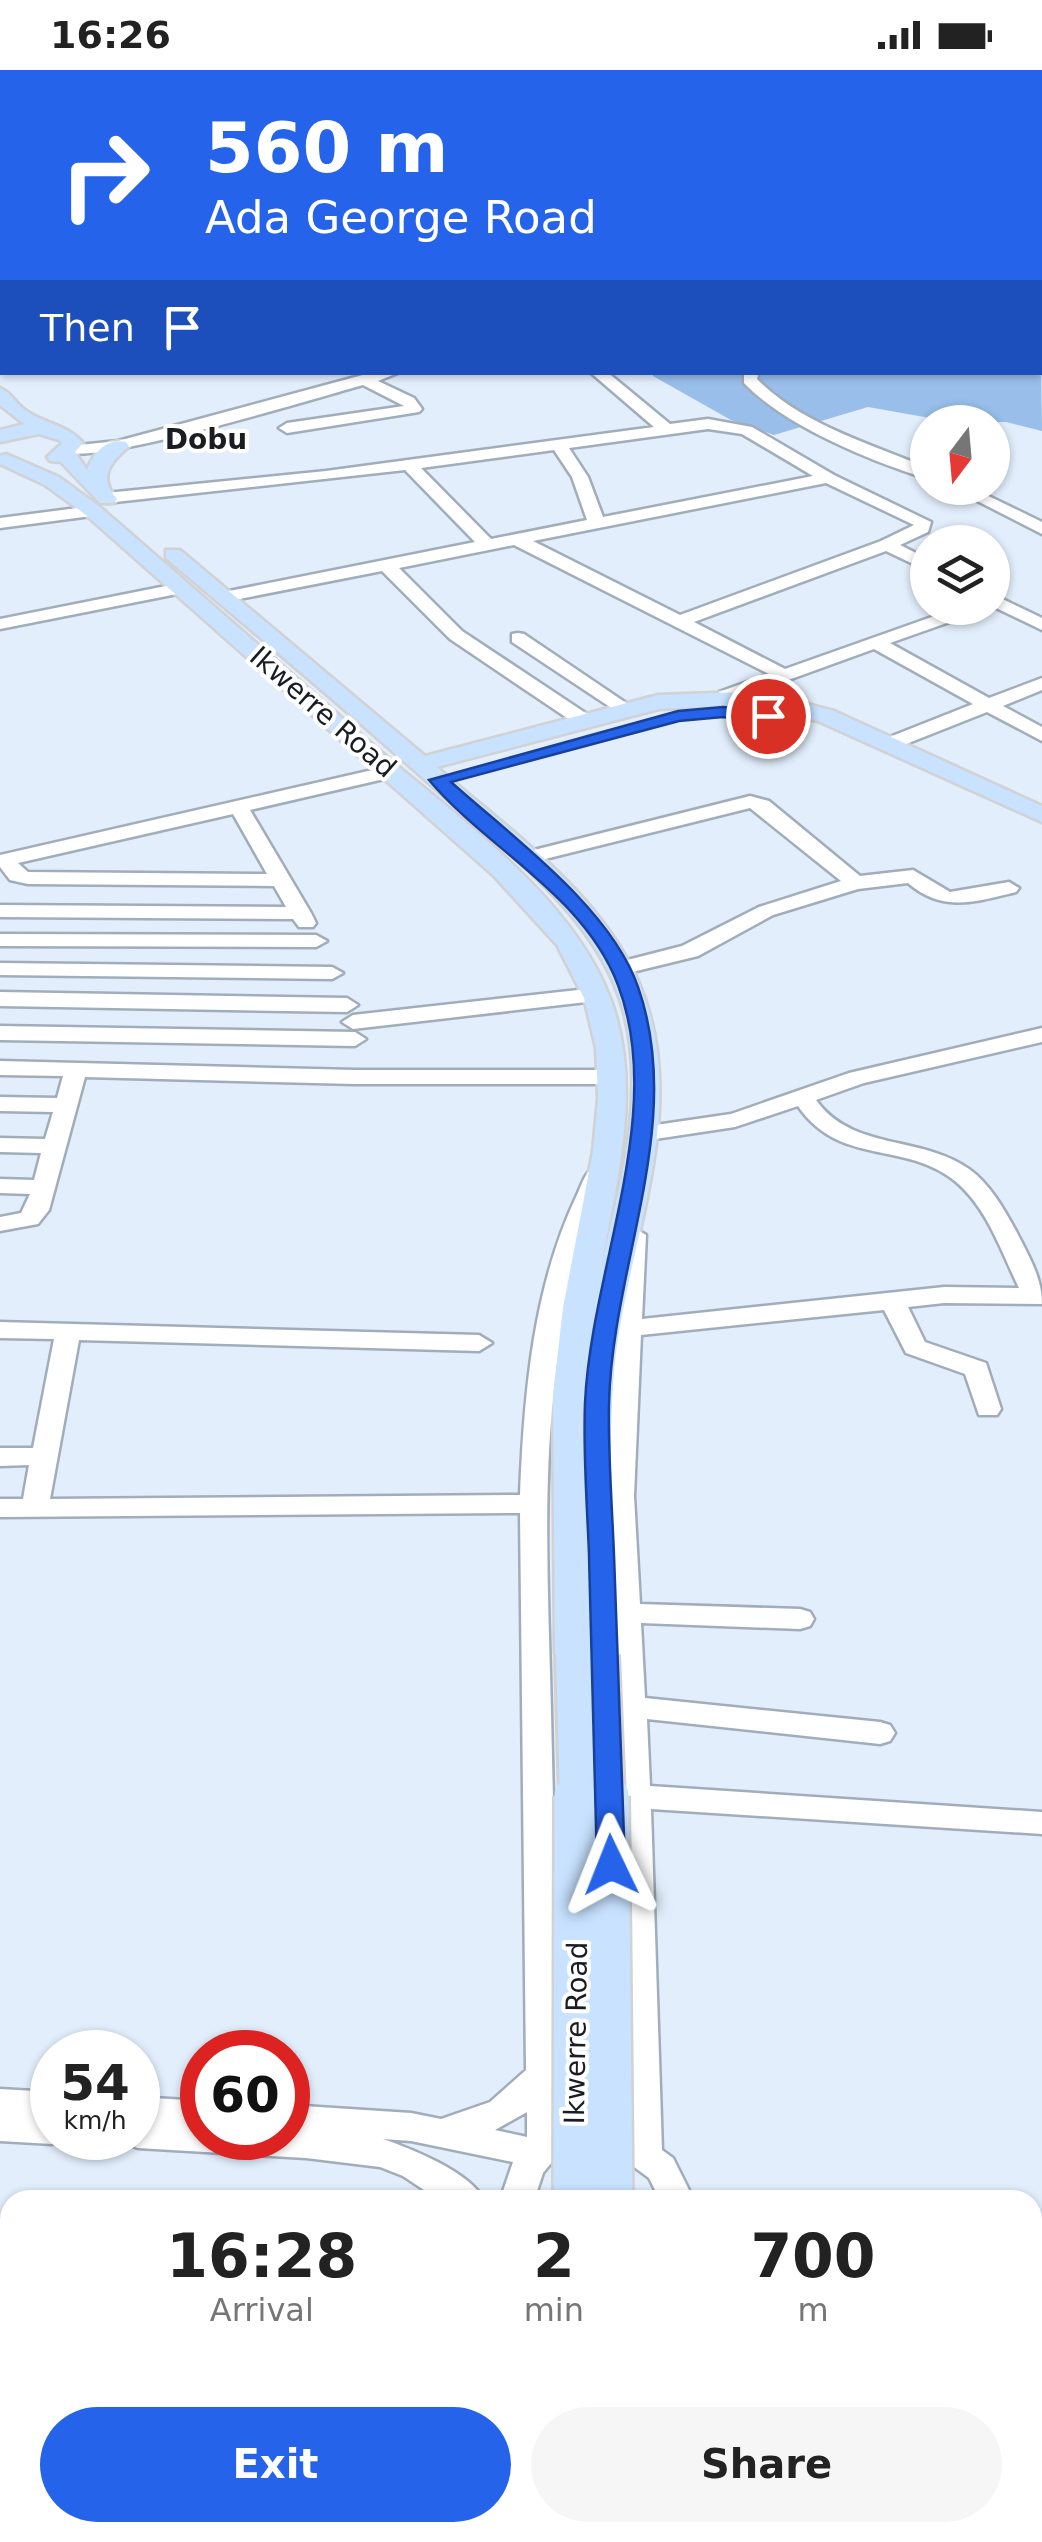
<!DOCTYPE html>
<style>
:root{--surface:#fff;--page:#f6f6f6;--text:#222;--muted:#767676;--accent:#2563eb}
body{margin:0;font-family:"DejaVu Sans",sans-serif;background:var(--page);color:var(--text);height:100vh;display:flex;flex-direction:column;font-size:38px;white-space:nowrap}
*{box-sizing:border-box;margin:0}
p{font-size:32px;color:var(--muted)}
.icon{flex:none;width:55px;height:55px;fill:none;stroke:currentColor;stroke-width:2;stroke-linecap:round;stroke-linejoin:round}
.map{position:relative;flex:1;overflow:hidden}
.side{position:absolute;left:0px;top:2120px;width:1042px;height:352px;display:flex;flex-direction:column;background:var(--surface);border-radius:30px 30px 0 0;box-shadow:0 2px 8px #0004}
.side>*{flex:none}
.banner{position:absolute;left:0px;top:0px;width:1042px;height:305px;box-shadow:0 2px 8px #0004;background:#2563eb;color:#fff;overflow:hidden}
.needle{width:65px;rotate:196deg}
.tools{position:absolute;left:910px;top:335px;display:grid;gap:20px}
.tools a{display:grid;place-items:center;width:100px;height:100px;border-radius:50%;background:var(--surface);box-shadow:0 2px 8px #0004;font-size:50px}
.speed{position:absolute;left:30px;top:1960px;display:flex;gap:20px;font-size:50px;font-weight:700;text-align:center}
.speed>*{display:grid;place-content:center;width:130px;height:130px;border-radius:50%;background:var(--surface);box-shadow:0 2px 8px #0004;line-height:1}
.speed small{font-size:25px;font-weight:400}
.speed .limit{border:15px solid #d22;background:#fff;color:#111}
.pin{position:absolute;display:grid;place-items:center;width:85px;height:85px;color:#fff;margin:-42px;border:5px solid #fff;border-radius:50%;box-shadow:0 2px 10px #0007}
.me{position:absolute;width:110px;margin:-55px;rotate:358deg;stroke-linejoin:round;filter:drop-shadow(0 0 8px #0008)}
.turn{display:flex;align-items:center;gap:35px;height:210px;padding:0 40px;font-size:45px}
.turn .icon{width:130px;height:130px;stroke-width:2.5}
.turn b{display:block;font-size:70px;line-height:85px}
.then{display:flex;align-items:center;height:95px;padding:0 40px;background:#0003;gap:20px;font-size:38px}
.eta{display:flex;justify-content:space-evenly;align-items:center;height:170px;text-align:center}
.eta b{font-size:60px;font-weight:600;line-height:70px}
.button{display:flex;gap:20px;margin-top:auto;padding:20px 40px}
.button a{flex:1;height:115px;border-radius:60px;background:var(--accent);color:#fff;font-size:40px;font-weight:600;line-height:115px;text-align:center}
.button a+a{background:var(--page);color:var(--text)}
.status{display:flex;justify-content:space-between;align-items:center;height:70px;padding:0 50px;background:var(--surface);direction:ltr}
.status svg{height:28px;fill:currentColor}
.map>svg:first-child{display:block}
.green{fill:#98bee9}
.lines{fill:none;stroke-linecap:round;stroke-linejoin:round}
.minor-casing{stroke:#a2adba;stroke-width:5}
.major-casing{stroke:#d1d2d3;stroke-width:5}
.minor{fill:#fff;fill-rule:evenodd}
.major{fill:#c8e2ff;fill-rule:evenodd}
.major-bridge-far1-casing{stroke:#d1d2d3;stroke-width:38;stroke-linecap:butt}
.major-bridge-casing{stroke:#d1d2d3;stroke-width:46;stroke-linecap:butt}
.major-bridge-far1{stroke:#c8e2ff;stroke-width:32}
.major-bridge{stroke:#c8e2ff;stroke-width:41}
.route{fill:#2563eb;stroke:#184099;stroke-width:2.5}
.labels{text-anchor:middle;dominant-baseline:central;stroke-width:8;stroke-linejoin:round;paint-order:stroke}
.far-quarter-label{font-size:28px;font-weight:bold;fill:#191d22;stroke:#fff}
.street-label{font-size:28px;fill:#191d22;stroke:#fff}
</style>
<div class="status"><b>16:26</b><svg viewBox="0 0 49 12"><path d="M0 12V9h3v3zM5 12V6h3v6zM10 12V3h3v9zM15 12V0h3v12zM26 1h20v11H26zM47 4h2v5h-2z"/></svg></div>
<div class="map">
<svg width="1042" height="2472" viewBox="0 0 1042 2472">
<rect width="100%" height="100%" fill="#e2eefc"/>
<polygon class="green" points="1040,212 1042,361 1006,352 953,352 868,337 774,365 731,350 653,306 653,303 1040,302"/>
<g class="lines">
<defs>
<g id="minor">
<polygon points="446,0 460,0 461,2 448,2"/>
<polygon points="808,0 821,0 822,2 810,2"/>
<polygon points="921,0 934,0 935,2 923,2"/>
<polygon points="1027,0 1042,0 1042,3 1026,2"/>
<polygon points="0,4 2,5 2,11 0,12"/>
<rect x="0" y="39" width="2" height="8"/>
<rect x="0" y="76" width="2" height="8"/>
<polygon points="1042,111 1042,119 1040,120 1040,112"/>
<rect x="0" y="166" width="2" height="8"/>
<rect x="0" y="201" width="2" height="8"/>
<path d="M374 302H400L378 311 414 328 422 339 419 342 287 363 279 358 287 353 404 336 363 315C319 327 86 399 61 381L69 376 118 371Z"/>
<path d="M590 302H607L670 354 708 349 752 357 834 405 931 452 928 462 900 475 928 489V501L886 481 694 552 785 599 957 538H980L978 542 890 573 989 628 1042 608V620L1003 636 1042 657V671L987 642 896 678H882V670L973 634 874 579 733 630H719V622L769 604 514 475 399 498 462 561 590 646V654H576L450 569 382 501 224 532 215 527 224 522 475 472 405 400 106 433 98 428 106 423 326 401 654 357ZM708 359 742 364 813 406 603 447 588 407 569 378ZM554 380 572 407 587 450 491 469 421 398ZM826 413 914 455 881 471 680 545 533 471Z"/>
<path d="M744 302H759L757 309C801 354 871 374 928 398V409C870 391 785 356 744 313Z"/>
<polygon points="952,418 972,418 1042,452 1042,464"/>
<polygon points="93,436 101,441 99,445 0,458 0,448"/>
<polygon points="181,513 190,518 187,522 0,559 0,549"/>
<polygon points="992,524 1042,548 1042,560 992,536"/>
<polygon points="518,563 524,564 635,639 626,645 619,643 512,572 512,564"/>
<path d="M390 696 397 698V706L250 740 311 843 316 853 313 857H299L293 849 0 847V835L286 837 274 816 28 814 10 810 0 797V785ZM233 744 267 804 28 802 18 793Z"/>
<path d="M750 726 769 731 860 806 913 800 950 822 1009 812 1019 818 1016 822C975 832 943 843 908 813L858 819 773 845 698 886 620 905 612 904 609 899 612 894 682 876 759 837 841 811 750 738 525 794 515 788 518 784Z"/>
<polygon points="0,864 316,865 327,871 316,877 0,876"/>
<polygon points="0,893 332,897 343,903 332,909 0,905"/>
<polygon points="596,918 604,920 607,925 604,930 353,959 342,952 353,945"/>
<polygon points="0,922 347,928 358,935 347,942 0,936"/>
<polygon points="0,956 355,962 366,969 355,976 0,970"/>
<path d="M1042 958V972L864 1013 816 1030C852 1081 921 1065 969 1099 990 1114 1004 1139 1016 1161 1028 1185 1042 1207 1042 1234L944 1233 908 1237 925 1272 986 1293 1001 1339 997 1345H979L965 1304 906 1283 884 1240 641 1265 634 1426 640 1534 800 1539 810 1542 814 1549 810 1556 800 1559 641 1553 645 1628 880 1652 890 1655 895 1663 890 1671 880 1674 647 1649 650 1716 1042 1742V1764L651 1739 662 2080 673 2088 694 2130H660L649 2108 618 2085 613 2075 618 2065 628 2062 620 1708 606 1426 622 1165 634 1158 646 1165 642 1249 944 1217 1019 1218C1002 1183 987 1137 955 1111 904 1070 840 1097 798 1036L735 1057 642 1071 630 1064 642 1057 731 1044 849 1003Z"/>
<polygon points="0,991 355,1000 613,1000 624,1007 613,1014 355,1014 85,1007 49,1140 38,1154 0,1161 0,1147 21,1143 30,1124 0,1123 0,1109 34,1110 41,1083 0,1082 0,1068 45,1069 53,1042 0,1041 0,1027 57,1028 63,1006 0,1005"/>
<path d="M599 1096 611 1103C532 1272 547 1460 551 1642 554 1784 558 1926 561 2068L565 2076 543 2103 534 2130H500L513 2092 411 2071 383 2069C412 2079 470 2102 484 2130H439L403 2106 380 2097 306 2088 138 2078 126 2074 123 2068H138V2027L202 2031V2068H288V2035L411 2043 441 2049 490 2032 526 2000 520 1443 0 1447V1429H23L29 1395 0 1396V1378H33L54 1269 0 1268V1252L479 1265 492 1273 479 1281 79 1270 50 1429 520 1425C524 1324 533 1217 577 1125 583 1113 585 1099 599 1096ZM527 2042V2067L495 2060Z"/>
<polygon points="0,2019 52,2022 52,2068 64,2070 52,2074 0,2071"/>
<polygon points="1042,2162 1042,2192 1032,2193 1032,2163"/>
<polygon points="1042,2196 1042,2226 1032,2227 1032,2197"/>
<polygon points="0,2353 10,2354 10,2388 0,2387"/>
<polygon points="376,2462 414,2462 410,2472 372,2472"/>
<polygon points="509,2462 547,2462 546,2472 508,2472"/>
<rect x="626" y="2462" width="38" height="10"/>
</g>
<g id="major">
<path d="M0 318C12 323 15 333 25 340 44 354 67 354 83 373L75 382 87 400C93 383 107 368 126 372L129 376C111 393 97 406 117 429L114 433H100L61 392 50 391 47 387 62 373 59 370 39 364 0 372V360L24 354 0 335Z"/>
<path d="M6 384 59 407 100 437C191 516 283 596 374 676 455 746 571 825 610 928 643 1013 617 1111 601 1197 620 1114 646 1028 624 943 599 845 502 779 431 715 344 638 255 563 166 488V480H180L425 686 658 625 743 622 784 628 834 641 1042 736V752L818 651 743 635 659 639 437 697C508 760 599 821 638 911 695 1041 622 1180 613 1312 607 1403 615 1494 619 1585L614 1594 602 1597 590 1594 587 1588 572 1596 560 1593 555 1584 553 1325 563 1238 593 1081 598 1029 596 978 584 928 557 875 494 806 86 445 45 415 0 394V386Z"/>
<rect x="548" y="2462" width="83" height="10"/>
</g>
</defs>
<use href="#minor" class="minor-casing"/>
<use href="#major" class="major-casing"/>
<use href="#minor" class="minor"/>
<use href="#major" class="major"/>
<defs>
<g id="major-bridge-far1">
<polyline points="572,1584 576,1728"/>
<polyline points="602,1585 608,1728"/>
</g>
<g id="major-bridge">
<polyline points="608,1726 612,2130"/>
<polyline points="574,2130 575,1726"/>
</g>
</defs>
<use href="#major-bridge-far1" class="major-bridge-far1-casing"/>
<use href="#major-bridge" class="major-bridge-casing"/>
<use href="#major-bridge-far1" class="major-bridge-far1"/>
<use href="#major-bridge" class="major-bridge"/>
</g>
<path class="route" d="M723 637 768 641 777 646 768 652 723 647 679 651 451 712C511 766 611 838 638 917 686 1054 612 1194 609 1334 608 1384 612 1435 614 1485 618 1589 621 1692 625 1795L621 1803 611 1806 601 1803 597 1795C594 1692 591 1588 589 1484 587 1434 583 1383 585 1333 591 1198 667 1044 618 915 584 825 487 779 429 710L678 641Z"/>
<g class="labels">
<g class="far-quarter-label">
<text x="206" y="369">Dobu</text>
</g>
<g class="street-label">
<text transform="translate(323 642) rotate(41)">Ikwerre Road</text>
<text transform="translate(576 1963) rotate(-89)">Ikwerre Road</text>
</g>
</g>
</svg>
<div class="tools">
<a><svg class="needle" viewBox="-14 -14 28 28"><path d="M0-13l5 13h-10z" fill="#e53935"/><path d="M0 13l5-13h-10z" fill="#767676"/></svg></a>
<a><svg class="icon" aria-label="layers" viewBox="0 0 24 24"><path d="M12 4l9 5-9 5-9-5zM3 14l9 5 9-5"/></svg></a>
</div>
<div class="speed"><div>54<small>km/h</small></div><div class="limit">60</div></div>
<div class="pin" style="left:768px;top:646px;background:#d93025"><svg class="icon" aria-label="arrive" viewBox="0 0 24 24"><path d="M6 21V4h12l-3 4 3 4H6"/></svg></div>
<svg class="me" style="left:611px;top:1795px" viewBox="-20 -20 40 40"><path d="M0-17L14 15 0 8-14 15z" fill="#2563eb" stroke="#fff" stroke-width="4"/></svg>
<div class="banner">
<div class="turn"><svg class="icon" aria-label="right" viewBox="0 0 24 24"><path d="M7 20v-9h11M14 6l5 5-5 5"/></svg><div><b>560 m</b>Ada George Road</div></div>
<div class="then">Then<svg class="icon" aria-label="arrive" viewBox="0 0 24 24"><path d="M6 21V4h12l-3 4 3 4H6"/></svg></div>
</div>
<section class="side">
<div class="eta">
<div><b>16:28</b><p>Arrival</p></div>
<div><b>2</b><p>min</p></div>
<div><b>700</b><p>m</p></div>
</div>
<div class="button"><a>Exit</a><a>Share</a></div>
</section>
</div>
